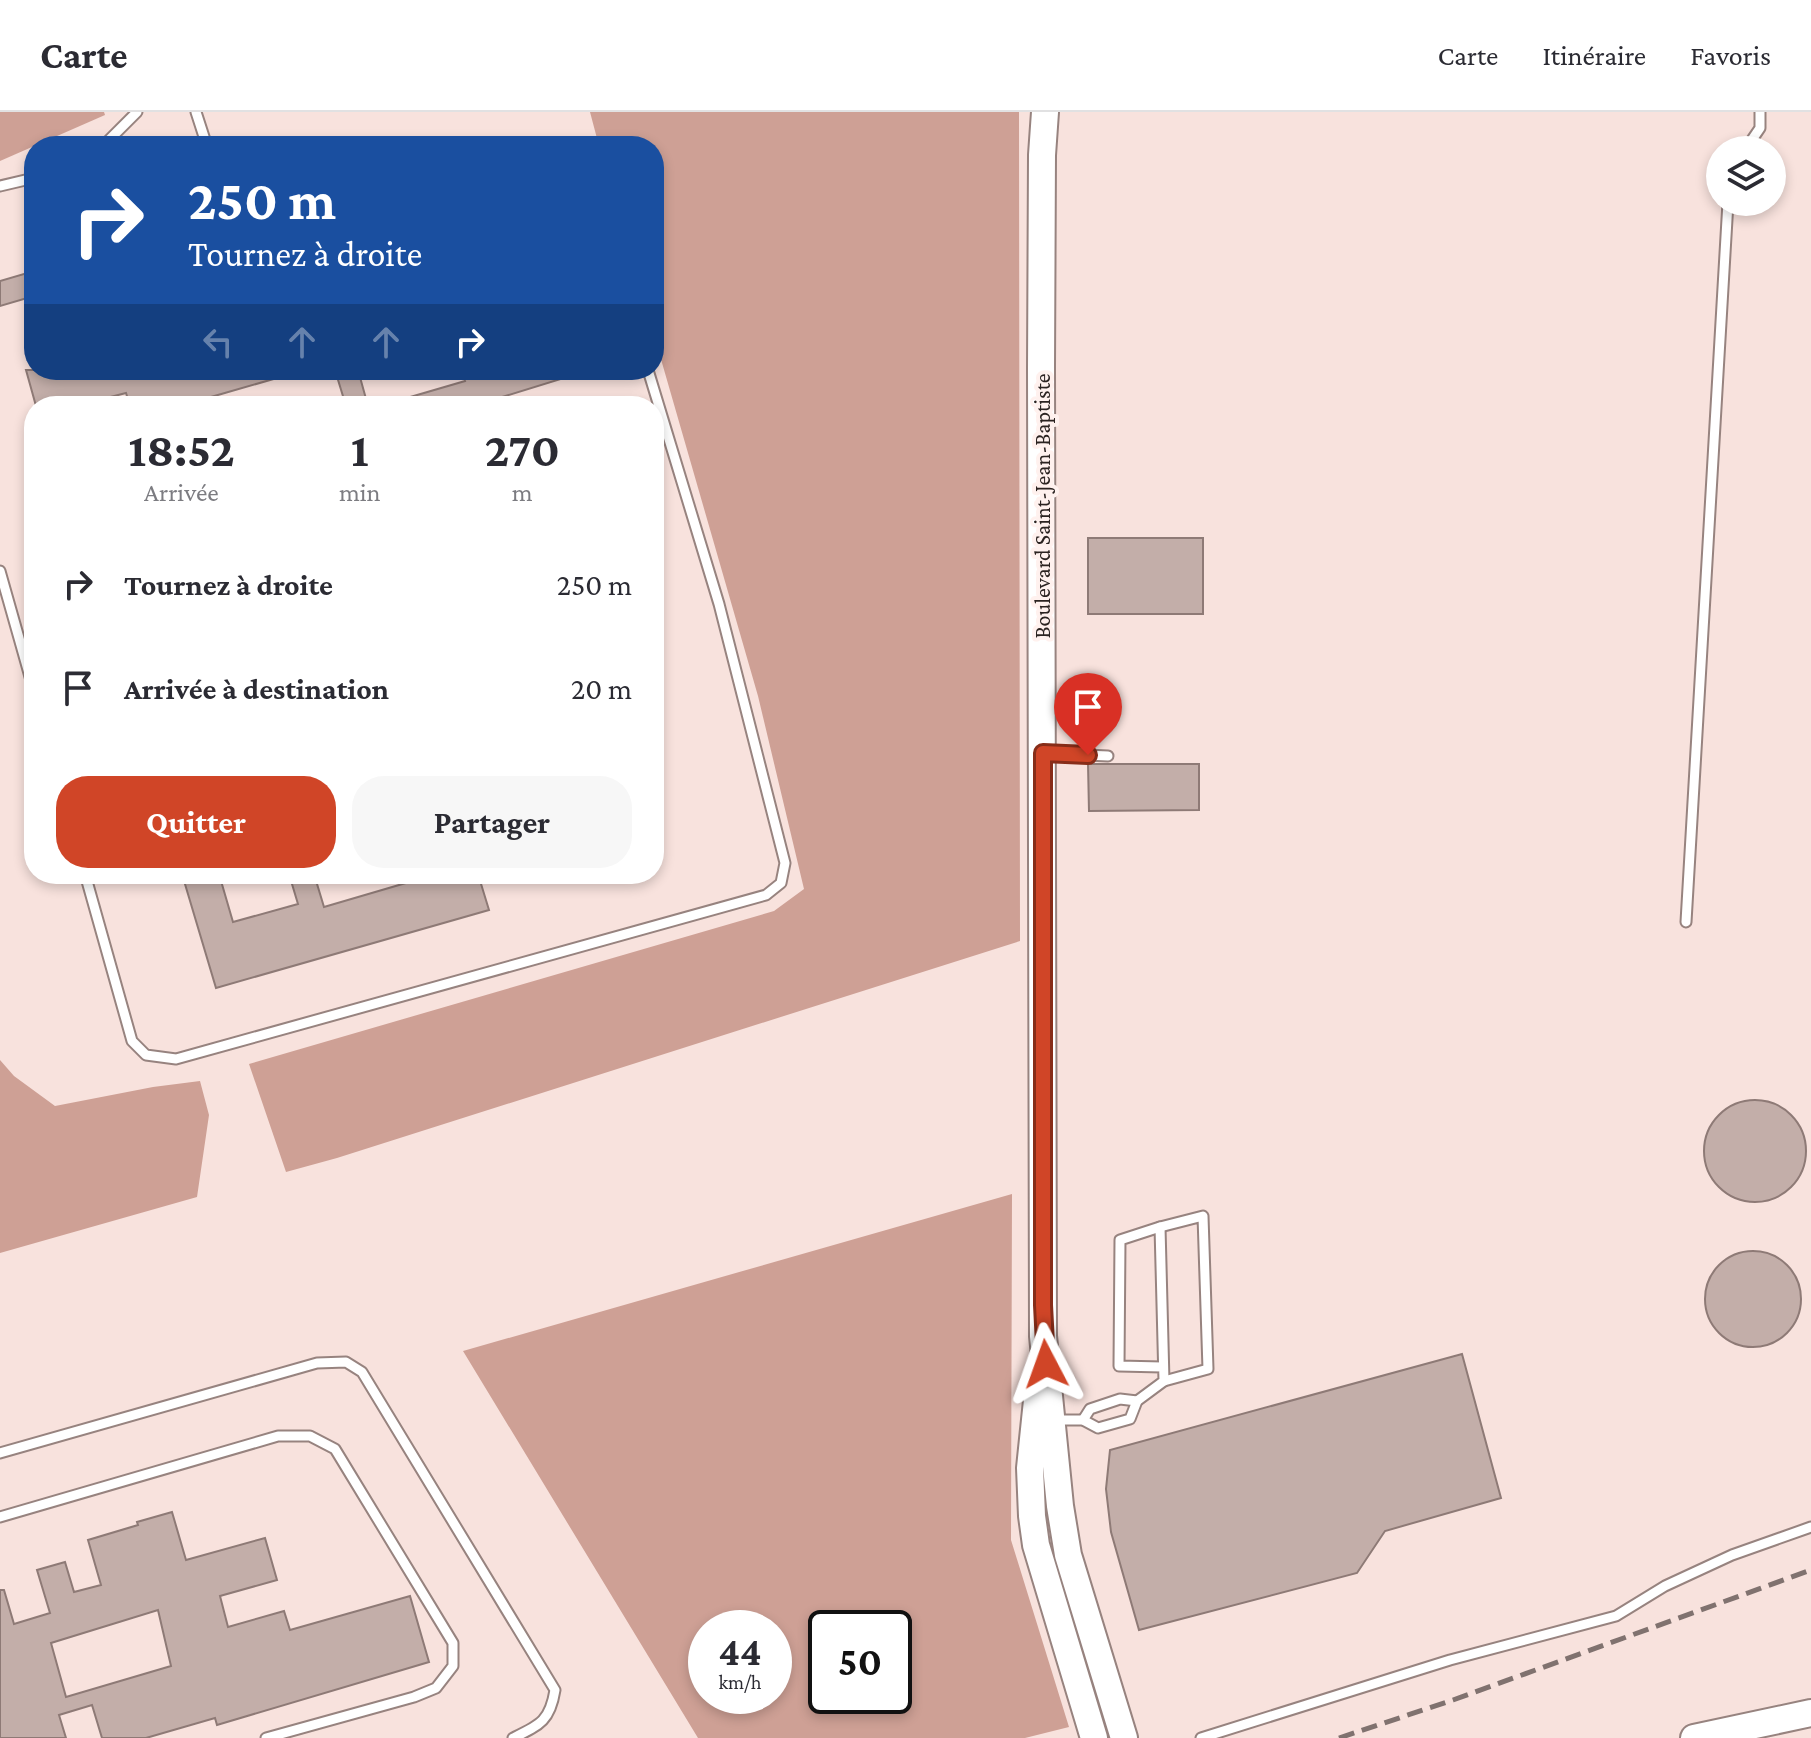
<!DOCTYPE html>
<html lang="fr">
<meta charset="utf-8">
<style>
:root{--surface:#fff;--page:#f7f7f7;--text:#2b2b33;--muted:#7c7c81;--line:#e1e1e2;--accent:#d04527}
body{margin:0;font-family:"Crimson Pro",serif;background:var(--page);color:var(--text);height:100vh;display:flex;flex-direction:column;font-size:30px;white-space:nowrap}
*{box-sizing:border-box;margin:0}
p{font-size:26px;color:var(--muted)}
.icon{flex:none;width:44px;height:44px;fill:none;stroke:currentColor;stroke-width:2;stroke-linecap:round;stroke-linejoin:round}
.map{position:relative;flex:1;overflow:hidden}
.panel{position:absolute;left:24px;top:284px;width:640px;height:488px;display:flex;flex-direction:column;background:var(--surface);border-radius:32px;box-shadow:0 4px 12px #0003}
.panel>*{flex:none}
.guide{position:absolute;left:24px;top:24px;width:640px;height:244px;border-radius:32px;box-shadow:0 4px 12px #0003;background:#1a4fa0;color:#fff;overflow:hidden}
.controls{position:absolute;left:1706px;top:24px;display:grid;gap:16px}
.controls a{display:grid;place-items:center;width:80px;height:80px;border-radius:50%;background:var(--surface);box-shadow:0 4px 12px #0003;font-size:40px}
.speed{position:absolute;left:688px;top:1498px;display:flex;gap:16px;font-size:40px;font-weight:700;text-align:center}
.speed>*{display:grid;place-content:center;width:104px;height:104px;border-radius:50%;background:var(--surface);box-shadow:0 4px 12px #0003;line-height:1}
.speed small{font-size:20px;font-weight:400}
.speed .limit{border:4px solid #111;border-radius:12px;background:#fff;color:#111}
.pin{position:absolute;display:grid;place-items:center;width:68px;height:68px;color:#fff;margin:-82px -34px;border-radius:50% 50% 50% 0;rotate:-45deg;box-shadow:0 0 8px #0007}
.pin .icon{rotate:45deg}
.me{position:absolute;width:88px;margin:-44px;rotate:356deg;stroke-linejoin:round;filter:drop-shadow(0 0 6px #0008)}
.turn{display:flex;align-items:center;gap:28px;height:168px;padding:0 32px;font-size:36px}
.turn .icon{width:104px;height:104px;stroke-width:2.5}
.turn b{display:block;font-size:56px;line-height:68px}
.lanes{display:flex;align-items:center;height:76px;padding:0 32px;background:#0003;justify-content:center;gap:40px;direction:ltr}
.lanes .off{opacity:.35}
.eta{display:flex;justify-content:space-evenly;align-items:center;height:136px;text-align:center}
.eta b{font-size:48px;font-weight:700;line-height:56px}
.action{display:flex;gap:16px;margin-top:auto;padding:16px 32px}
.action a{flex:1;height:92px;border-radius:32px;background:var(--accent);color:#fff;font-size:32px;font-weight:700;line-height:92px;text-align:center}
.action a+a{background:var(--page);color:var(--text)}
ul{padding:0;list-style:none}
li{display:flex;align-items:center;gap:24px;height:104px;padding:0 32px}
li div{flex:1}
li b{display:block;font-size:30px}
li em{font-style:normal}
header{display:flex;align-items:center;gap:48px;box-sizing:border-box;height:112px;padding:0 40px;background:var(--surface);border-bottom:2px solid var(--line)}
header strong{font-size:38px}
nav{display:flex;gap:44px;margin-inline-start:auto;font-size:28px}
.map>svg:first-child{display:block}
.forest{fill:#cea095;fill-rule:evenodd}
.building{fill:#c3aea9;stroke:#8e7a76;stroke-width:2;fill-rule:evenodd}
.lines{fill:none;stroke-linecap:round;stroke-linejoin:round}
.lane-casing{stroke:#97837f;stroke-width:13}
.secondary-casing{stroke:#97837f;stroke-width:30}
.lane{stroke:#fff;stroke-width:9}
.secondary{stroke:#fff;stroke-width:26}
.rail{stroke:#80726f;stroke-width:5;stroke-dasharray:16 8;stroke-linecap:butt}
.route-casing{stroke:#872d19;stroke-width:20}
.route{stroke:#d04527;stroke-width:14}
.labels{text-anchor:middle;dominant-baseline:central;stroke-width:8;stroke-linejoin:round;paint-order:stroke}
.street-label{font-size:22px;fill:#2b2321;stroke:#fff1ee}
</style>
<header>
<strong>Carte</strong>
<nav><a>Carte</a><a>Itinéraire</a><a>Favoris</a></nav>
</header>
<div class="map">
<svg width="1811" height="1626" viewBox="0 0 1811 1626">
<rect width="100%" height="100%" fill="#f8e2dd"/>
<g class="forest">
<polygon points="0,0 104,0 105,3 0,49"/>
<polygon points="590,0 1019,0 1020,829 337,1046 286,1060 249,952 774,799 804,777 758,584 654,223 654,34 599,34"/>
<polygon points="0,948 14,964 55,994 153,975 200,969 209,1003 197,1085 0,1141"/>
<path d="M1012 1082 1011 1428 1069 1615 1025 1626H698L463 1239ZM706 1516H774V1584H706ZM826 1516H894V1584H826Z"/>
</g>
<g class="building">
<polygon points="34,159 34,184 0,194 0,169"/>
<polygon points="26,258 291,258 291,262 211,285 214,294 130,294 126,281 91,290 92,294 36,294"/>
<polygon points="335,258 358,258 368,294 346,294"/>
<polygon points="461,258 484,258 486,265 511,258 580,258 580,261 473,294 393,294 393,290 465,269"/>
<rect x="1088" y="426" width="115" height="76"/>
<polygon points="1088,652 1199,652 1199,698 1089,699"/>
<polygon points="182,762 219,762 233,810 298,792 289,762 314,762 324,795 416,768 414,762 478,762 489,798 216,876"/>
<circle cx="1755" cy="1039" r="51"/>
<circle cx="1753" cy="1187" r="48"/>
<polygon points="1462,1242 1501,1386 1385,1419 1357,1461 1139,1518 1111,1420 1106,1377 1110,1338"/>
<path d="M172 1400 186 1448 265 1426 277 1468 220 1484 228 1515 284 1499 290 1518 410 1484 429 1550 217 1613 215 1606 146 1626H102L92 1593 59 1603 66 1626H0V1478H4L14 1512 50 1501 37 1458 65 1450 74 1480 101 1473 88 1428 138 1413 137 1410ZM158 1498 171 1554 66 1585 51 1531Z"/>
</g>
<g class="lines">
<defs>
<g id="lane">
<polyline points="196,0 207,34"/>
<polyline points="103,34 137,0"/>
<polyline points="1745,38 1760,16 1760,0"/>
<polyline points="0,74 34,66"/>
<polyline points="0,459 34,579"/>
<polyline points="1044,641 1108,644"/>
<polyline points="85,762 132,929 146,943 176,947 766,783 781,771 785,751 719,492 648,258"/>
<polyline points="1686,810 1728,90"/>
<polyline points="1160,1115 1203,1104 1208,1257 1164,1269"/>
<polyline points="1055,1308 1083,1308 1098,1316 1130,1307 1137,1289 1164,1269 1160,1115 1120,1128 1119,1254 1162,1255"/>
<polyline points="1083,1308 1090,1297 1120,1287 1137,1289"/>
<path d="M0 1341 317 1251 346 1250 362 1260 555 1578C550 1609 540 1613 513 1626"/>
<polyline points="0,1405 278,1324 310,1324 335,1337 453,1531 453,1554 436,1576 414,1585 266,1626"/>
<polyline points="1201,1626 1450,1548 1616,1504 1665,1474 1732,1443 1811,1415"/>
</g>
<g id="secondary">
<polyline points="1045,0 1042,43 1041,256 1043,1224 1060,1394 1068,1443 1124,1626"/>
<polyline points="1038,1279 1030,1356 1032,1404 1036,1433 1094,1626"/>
<polyline points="1694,1626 1811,1601"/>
</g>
</defs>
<use href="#lane" class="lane-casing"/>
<use href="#secondary" class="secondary-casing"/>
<use href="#lane" class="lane"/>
<use href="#secondary" class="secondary"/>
<polyline class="rail" points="1339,1626 1453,1588 1811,1458"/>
</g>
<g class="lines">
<defs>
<polyline id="route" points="1046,1252 1043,1193 1043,641 1088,643"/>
</defs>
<use href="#route" class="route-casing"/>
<use href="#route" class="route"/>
</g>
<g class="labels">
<g class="street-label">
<text transform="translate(1042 394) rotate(-90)">Boulevard Saint-Jean-Baptiste</text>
</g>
</g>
</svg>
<div class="controls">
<a><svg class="icon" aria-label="layers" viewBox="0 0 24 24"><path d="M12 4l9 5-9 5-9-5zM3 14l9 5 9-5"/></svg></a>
</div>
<div class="speed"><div>44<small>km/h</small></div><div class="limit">50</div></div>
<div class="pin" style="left:1088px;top:643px;background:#d93025"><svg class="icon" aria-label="arrive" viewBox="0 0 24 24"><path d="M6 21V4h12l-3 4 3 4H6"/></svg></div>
<svg class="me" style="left:1046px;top:1252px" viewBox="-20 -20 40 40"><path d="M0-17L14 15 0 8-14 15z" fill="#d04527" stroke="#fff" stroke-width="4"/></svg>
<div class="guide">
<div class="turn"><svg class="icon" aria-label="right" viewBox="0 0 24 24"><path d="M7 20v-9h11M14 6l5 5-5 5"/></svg><div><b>250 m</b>Tournez à droite</div></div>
<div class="lanes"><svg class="icon off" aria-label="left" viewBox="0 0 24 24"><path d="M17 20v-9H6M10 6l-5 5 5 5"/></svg><svg class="icon off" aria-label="ahead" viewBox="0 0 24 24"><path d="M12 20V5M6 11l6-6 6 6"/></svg><svg class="icon off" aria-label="ahead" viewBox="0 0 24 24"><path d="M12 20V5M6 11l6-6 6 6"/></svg><svg class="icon" aria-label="right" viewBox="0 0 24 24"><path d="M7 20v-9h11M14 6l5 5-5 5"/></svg></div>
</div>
<section class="panel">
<div class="eta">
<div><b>18:52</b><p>Arrivée</p></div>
<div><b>1</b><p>min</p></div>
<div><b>270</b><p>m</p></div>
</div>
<ul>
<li><svg class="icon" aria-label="right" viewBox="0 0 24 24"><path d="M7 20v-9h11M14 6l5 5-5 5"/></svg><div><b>Tournez à droite</b></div><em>250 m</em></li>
<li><svg class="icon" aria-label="arrive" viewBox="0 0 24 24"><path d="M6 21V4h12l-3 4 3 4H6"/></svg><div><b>Arrivée à destination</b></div><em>20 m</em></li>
</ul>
<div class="action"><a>Quitter</a><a>Partager</a></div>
</section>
</div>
